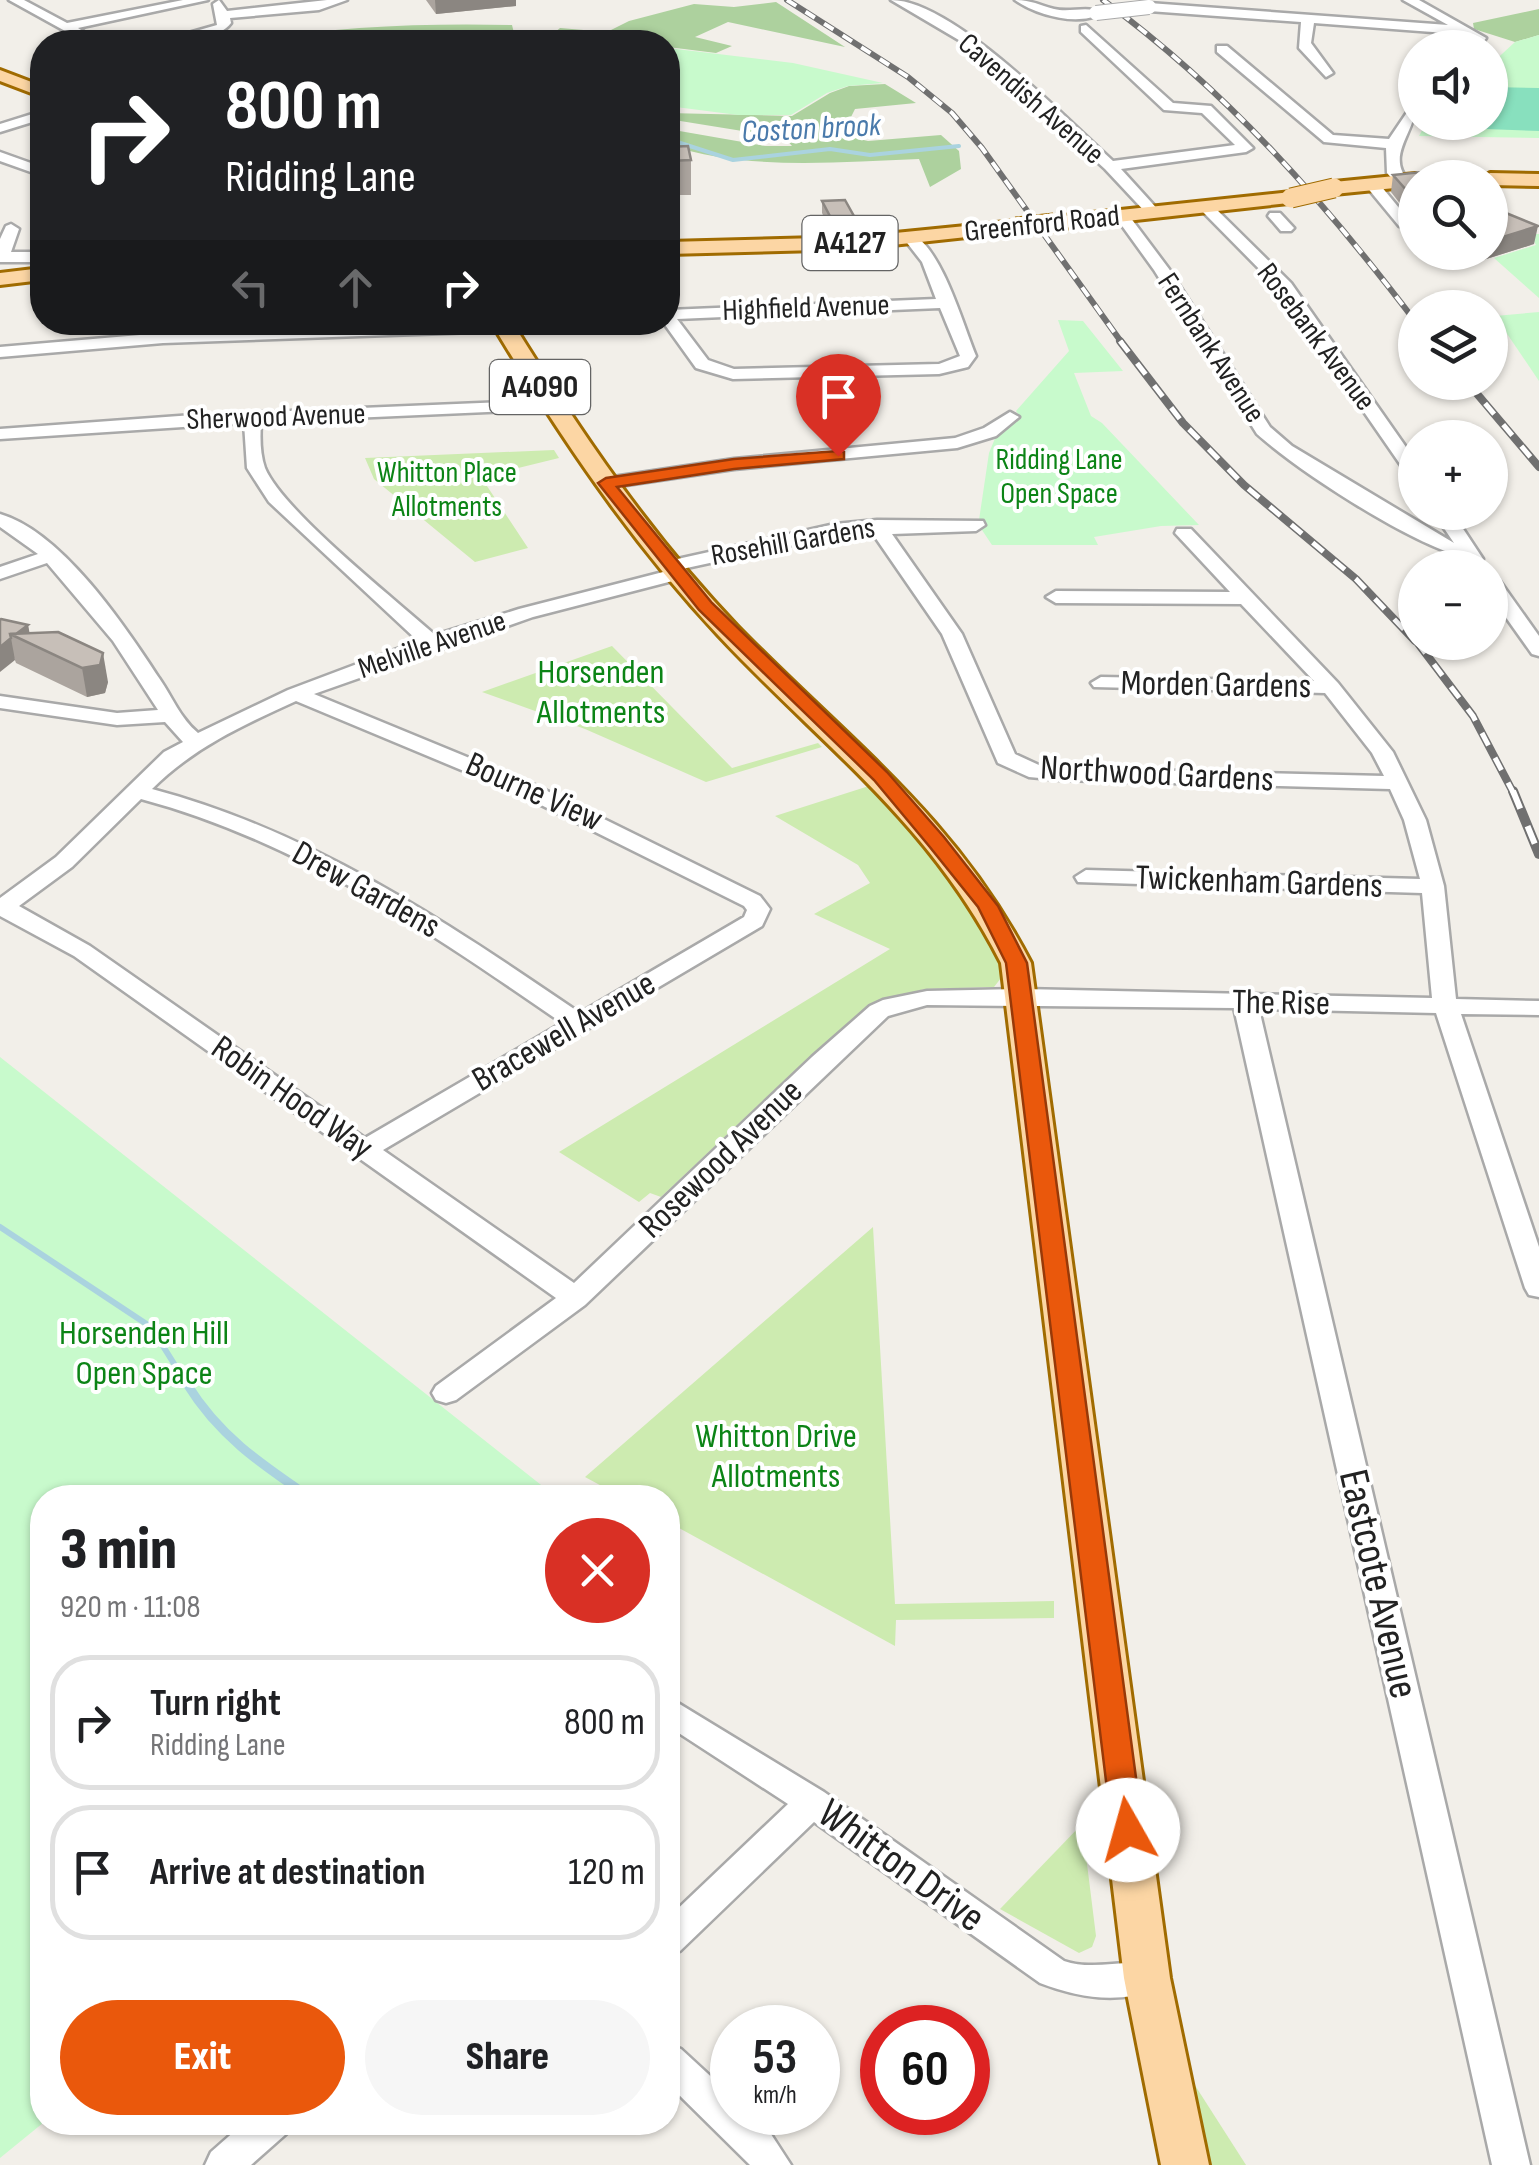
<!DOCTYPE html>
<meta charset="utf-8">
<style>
:root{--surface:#fff;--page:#f6f6f6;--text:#202124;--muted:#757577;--line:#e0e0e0;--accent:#ea580c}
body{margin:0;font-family:"Sofia Sans Condensed",sans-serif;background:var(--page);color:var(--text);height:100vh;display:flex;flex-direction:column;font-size:38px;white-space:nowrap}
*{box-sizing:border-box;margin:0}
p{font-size:32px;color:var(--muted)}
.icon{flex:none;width:55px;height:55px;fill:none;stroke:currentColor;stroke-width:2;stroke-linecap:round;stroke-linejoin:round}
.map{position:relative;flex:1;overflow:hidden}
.details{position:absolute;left:30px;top:1485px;width:650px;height:650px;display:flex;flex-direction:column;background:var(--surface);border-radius:40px;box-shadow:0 2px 8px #0004}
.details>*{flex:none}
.hud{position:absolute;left:30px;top:30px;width:650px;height:305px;border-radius:40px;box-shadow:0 2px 8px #0004;background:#202124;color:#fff;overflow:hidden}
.fabs{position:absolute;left:1398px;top:30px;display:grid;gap:20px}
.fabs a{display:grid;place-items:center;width:110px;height:110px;border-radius:50%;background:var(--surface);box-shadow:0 2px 8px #0004;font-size:50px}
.speed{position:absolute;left:710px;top:2005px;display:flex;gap:20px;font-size:50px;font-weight:700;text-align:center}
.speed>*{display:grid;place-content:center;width:130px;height:130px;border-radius:50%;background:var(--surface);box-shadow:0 2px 8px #0004;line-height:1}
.speed small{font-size:25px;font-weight:400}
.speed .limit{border:15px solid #d22;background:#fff;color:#111}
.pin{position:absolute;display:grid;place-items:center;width:85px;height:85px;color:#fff;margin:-102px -42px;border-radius:50% 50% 50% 0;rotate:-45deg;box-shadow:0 0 10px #0007}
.pin .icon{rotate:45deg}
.me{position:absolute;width:110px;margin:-55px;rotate:353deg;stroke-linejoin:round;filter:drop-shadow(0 0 8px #0008)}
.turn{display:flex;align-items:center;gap:35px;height:210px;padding:0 30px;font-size:45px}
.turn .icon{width:130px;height:130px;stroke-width:2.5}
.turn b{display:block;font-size:70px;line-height:85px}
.lanes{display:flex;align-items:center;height:95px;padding:0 30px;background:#0003;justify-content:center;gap:50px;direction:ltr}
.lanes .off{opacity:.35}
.round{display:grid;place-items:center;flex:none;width:105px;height:105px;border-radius:52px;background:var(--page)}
.head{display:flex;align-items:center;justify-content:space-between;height:170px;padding:0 30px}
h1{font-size:60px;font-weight:800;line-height:75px}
.button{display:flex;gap:20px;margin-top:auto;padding:20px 30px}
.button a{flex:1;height:115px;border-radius:60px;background:var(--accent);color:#fff;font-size:40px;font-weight:800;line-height:115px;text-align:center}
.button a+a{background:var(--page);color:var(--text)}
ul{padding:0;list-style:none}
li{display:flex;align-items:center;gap:30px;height:135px;margin:0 20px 15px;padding:0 10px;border:5px solid var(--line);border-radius:40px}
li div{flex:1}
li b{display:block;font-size:38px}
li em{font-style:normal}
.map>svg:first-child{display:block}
.grass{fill:#cdebb0}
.forest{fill:#add19e}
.park{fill:#c8facc}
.pitch{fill:#88e0be}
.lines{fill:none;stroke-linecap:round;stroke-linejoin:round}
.stream-far2{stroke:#aad3df;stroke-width:4}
.stream-far1{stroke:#aad3df;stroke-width:6}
.stream{stroke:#aad3df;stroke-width:9}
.minor-casing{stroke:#a9a9a9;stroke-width:5}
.major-casing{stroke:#a06b00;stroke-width:6}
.minor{fill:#fff;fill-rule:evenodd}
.major{fill:#fcd6a4;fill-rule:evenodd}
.rail-far2-casing{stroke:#707070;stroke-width:6}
.rail-far1-casing{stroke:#707070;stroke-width:8}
.rail-casing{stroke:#707070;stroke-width:10}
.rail-far2{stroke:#fff;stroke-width:4;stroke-dasharray:11;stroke-linecap:butt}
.rail-far1{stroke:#fff;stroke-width:5;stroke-dasharray:14;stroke-linecap:butt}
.rail{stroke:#fff;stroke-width:6;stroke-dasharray:19;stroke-linecap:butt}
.minor-bridge-casing{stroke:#a9a9a9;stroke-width:16;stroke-linecap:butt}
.major-bridge-casing{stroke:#a06b00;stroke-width:21;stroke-linecap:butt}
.minor-bridge{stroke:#fff;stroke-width:14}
.major-bridge{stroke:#fcd6a4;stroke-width:19}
.wall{fill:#aba49e}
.shaded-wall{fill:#8b8681}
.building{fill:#c7bfb8;stroke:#8b8681;stroke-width:2.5}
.route{fill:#ea580c;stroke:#983908;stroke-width:2.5}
.labels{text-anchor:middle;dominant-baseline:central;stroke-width:8;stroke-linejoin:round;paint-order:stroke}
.far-street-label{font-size:30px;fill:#222;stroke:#fff}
.far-park-label{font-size:30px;fill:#0c8416;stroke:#fff}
.far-water-label{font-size:32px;font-style:italic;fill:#4a7aab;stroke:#fff}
.shield{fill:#fff;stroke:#646464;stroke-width:2.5}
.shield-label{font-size:32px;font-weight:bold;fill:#222}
.park-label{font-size:35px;fill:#0c8416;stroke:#fff}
.street-label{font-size:35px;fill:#222;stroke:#fff}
.near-street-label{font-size:42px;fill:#222;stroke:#fff}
</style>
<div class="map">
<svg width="1539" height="2165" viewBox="0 0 1539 2165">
<rect width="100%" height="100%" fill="#f2efe9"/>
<g class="grass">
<polygon points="554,450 559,458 481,477 528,548 475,562 374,479 365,458"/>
<polygon points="612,646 732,768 818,743 822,747 706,782 585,729 482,692"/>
<path d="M872 785C921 843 981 900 1005 973L994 987 924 989 875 1005 787 1078 661 1197 650 1193 639 1202 559 1152 890 949 814 914 870 883 858 865 775 816Z"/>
<polygon points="873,1227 895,1604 1054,1601 1054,1618 896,1620 895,1646 668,1522 668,1498 622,1497 585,1477"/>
<polygon points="1082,1824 1096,1936 1092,1947 1079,1953 1000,1909"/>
<polygon points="1189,2076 1246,2165 1207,2165"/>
</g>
<g class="forest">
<path d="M776 2 845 47 728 22 695 37 732 46 716 53 668 47V42H248C333 26 426 23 512 25L515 37 547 39 560 28 607 32 629 21 694 4 734 7Z"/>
<polygon points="1539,9 1539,35 1515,42 1474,29 1473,23"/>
<path d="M885 84 916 103 855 109 842 135 868 141 941 135 959 151 961 169 930 187 919 159C834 162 750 171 668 145V129L765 146H792L785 138 668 119V113L792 116 830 93 849 86Z"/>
</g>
<g class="park">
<polygon points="1539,35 1539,138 1419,136 1426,123 1490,122 1490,65 1515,42"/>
<polygon points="668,48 793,63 883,83 848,86 827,93 791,115 738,115 668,106"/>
<polygon points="1530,234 1539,234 1539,298 1494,258 1536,245"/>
<polygon points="1539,312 1539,381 1495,316"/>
<polygon points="1058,320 1083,321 1123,371 1074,373 1091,416 1102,423 1199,525 1161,526 1094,537 1098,545 992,545 982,530 983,521 979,520 989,453 996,436 1021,418 1016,411 1069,351"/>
<polygon points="0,1057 555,1496 42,1498 43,2123 0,2158"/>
</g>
<polygon class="pitch" points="1490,87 1539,88 1539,131 1485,129 1483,123 1490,122"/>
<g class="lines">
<polyline class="stream-far2" points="668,139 733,160 830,149 870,155 959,146"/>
<polyline class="stream-far1" points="0,1227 151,1327 188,1386"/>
<path class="stream" d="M187 1384C219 1436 261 1464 311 1498"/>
<defs>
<g id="minor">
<polygon points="9,0 24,0 67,23 183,0 208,0 78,28 100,42 85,42"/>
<path d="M327 0H347L319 10 230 18 231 23C218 41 177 43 157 42L217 25 213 4 219 0 227 11Z"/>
<path d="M891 0C953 0 1066 119 1113 161L1235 145 1202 113 1164 110 1081 32V26L1086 25 1173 103 1211 106 1253 148 1246 152 1121 169 1161 213 1149 216 1105 169 969 46Z"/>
<path d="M1015 0C1031 0 1039 5 1054 9 1070 13 1088 5 1102 13 1078 27 1037 15 1015 0Z"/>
<polygon points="1403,0 1419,0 1486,38 1479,48 1465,48 1472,39 1459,34 1314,23 1311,43 1333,73 1326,77 1299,48 1301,22 1149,11 1143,7 1149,3 1448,25"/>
<path d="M1217 46H1227L1333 135 1389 139 1410 108 1415 107C1415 133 1386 155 1408 180L1406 183H1396L1387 173 1386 148 1324 142 1217 52Z"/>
<polygon points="42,111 42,119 0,132 0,124"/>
<polygon points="0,152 42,167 42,176 0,161"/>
<polygon points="1366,180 1376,180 1409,220 1409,226 1399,226 1366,186"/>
<polygon points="1203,206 1213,206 1291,283 1415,460 1415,478 1409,477 1279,289 1203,212"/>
<path d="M1117 213H1127L1169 269 1270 427 1292 446 1454 543 1433 512H1452L1483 559 1481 563H1467L1463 557C1408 542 1301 473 1257 434L1154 270 1115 216Z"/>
<polygon points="1270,213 1280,213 1294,228 1291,231 1281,231 1268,216"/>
<polygon points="11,224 19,229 11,252 42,252 42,262 0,262 0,239 6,226"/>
<path d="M912 234C942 249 963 325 976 356L968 367 939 374 733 379 696 368 663 322H668V310L936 299 922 262 904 239ZM940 308 960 356 939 364 734 369 708 360 677 319Z"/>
<polygon points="464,322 509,322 511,326 503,331 163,343 0,357 0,347 163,333"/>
<path d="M551 400 560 405 557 409 261 422C260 438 260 454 265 468 283 511 396 600 435 635L519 609 667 571 661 566 664 562 835 524 877 520 983 521 985 525 976 531 892 534 962 634 1015 754 1041 766 1061 768 1384 776 1372 753 1325 693 1094 687 1091 683 1101 677 1314 681 1241 604 1056 603 1046 597 1056 591 1230 592 1175 533 1177 529H1191L1338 683 1393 752 1426 820 1444 886 1456 999 1539 1001V1015L1461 1014 1539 1247V1297L1529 1295 1525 1288 1436 1013 1259 1009 1530 2165H1492L1234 1008 927 1005 888 1016 585 1305 456 1400 446 1403 436 1400 432 1393 436 1386 556 1298 74 956 0 916V898L56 857 164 752 183 742 165 722 117 725 0 708V696L117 713 158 710 113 641 47 563 0 579V567L38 554 0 527V514C62 532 125 626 159 678 173 698 180 718 198 733L288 690 418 641 269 502 247 468 244 423 0 439V429L193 415ZM873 534 942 634 998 763 1029 777 1061 780 1390 789 1404 820 1420 879 1086 870 1075 877 1078 882 1422 893 1432 998 1023 989 927 991 883 1000 870 1006 812 1057 574 1283 383 1150 762 926 770 909 760 896 535 785 314 694 533 617 684 578 687 574 682 569 835 536ZM296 701 519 794 744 906 747 910 744 917 580 1013C445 921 311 831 152 789 193 748 243 725 296 701ZM141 799C298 841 430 932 562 1023L365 1138 90 946 19 906 72 867Z"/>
<polygon points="1010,412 1019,417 996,436 957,448 734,469 606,488 597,483 606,478 734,459 955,438 984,428"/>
<polygon points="1490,575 1497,577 1539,636 1539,656 1532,654 1490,595"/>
<path d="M668 1697 824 1792 1064 1961C1096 1972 1129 1956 1159 1967L1165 1978 1159 1989C1118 2004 1079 1998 1040 1983L814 1822 680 1951 668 1955V1918L788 1804 668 1726Z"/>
<polygon points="668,2044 681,2049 732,2096 732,2112 750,2112 767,2128 791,2165 750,2165 668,2084"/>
<polygon points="245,2122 291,2122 286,2134 251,2165 205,2165 211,2152"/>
</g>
<g id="major">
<polygon points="0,70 42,86 42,97 0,81"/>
<polygon points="1490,173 1539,174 1539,186 1490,185 1490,178 1482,178"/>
<polygon points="1415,174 1423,178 1415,178 1415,186 1334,194 1324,188 1334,182"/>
<polygon points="1291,192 1298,194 1298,202 1054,229 1044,223 1054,217"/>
<polygon points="1016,221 1023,223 1023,231 855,249 668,254 668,242 855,237"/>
<polygon points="42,268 42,280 0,285 0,273"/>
<path d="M491 322H512C579 430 650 535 738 627 850 742 955 816 1031 963L1170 1978 1209 2165H1161L1124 1978 1001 963C929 821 824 748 719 636 630 541 558 434 491 322Z"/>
</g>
</defs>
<use href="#minor" class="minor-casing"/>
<use href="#major" class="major-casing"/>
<use href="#minor" class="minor"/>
<use href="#major" class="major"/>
<defs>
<g id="rail-far2">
<polyline points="787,0 908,77 952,113 982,148 1122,343"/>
<path d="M1103 0C1226 90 1323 200 1415 321"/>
</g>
<g id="rail-far1">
<polyline points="1120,341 1183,423 1244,485 1356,579 1415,641"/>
<polyline points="1467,382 1539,467"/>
<polyline points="1417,642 1473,716 1514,794"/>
</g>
<polyline id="rail" points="1513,791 1539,854"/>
</defs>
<use href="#rail-far2" class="rail-far2-casing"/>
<use href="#rail-far1" class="rail-far1-casing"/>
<use href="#rail" class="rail-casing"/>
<use href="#rail-far2" class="rail-far2"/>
<use href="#rail-far1" class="rail-far1"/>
<use href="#rail" class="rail"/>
<defs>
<polyline id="minor-bridge" points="1096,13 1149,7"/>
<g id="major-bridge">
<polyline points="1291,198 1334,188"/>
<polyline points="1016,227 1054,223"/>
</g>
</defs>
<use href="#minor-bridge" class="minor-bridge-casing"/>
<use href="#major-bridge" class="major-bridge-casing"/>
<use href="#minor-bridge" class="minor-bridge"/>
<use href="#major-bridge" class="major-bridge"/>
</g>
<g class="wall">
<polygon points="426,0 516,0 516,6 436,14"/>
<polygon points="668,147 691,160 691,195 668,195"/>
<polygon points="1393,175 1415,178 1415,210 1405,210 1391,192"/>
<polygon points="822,201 855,218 855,230 831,232 822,213"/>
<polygon points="1534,244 1483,260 1465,252 1490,252"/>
<polygon points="0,620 28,625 29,633 108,682 105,693 87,697 16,663"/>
</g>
<g class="shaded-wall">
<polygon points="435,0 516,0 516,6 436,14"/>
<polygon points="1538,226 1534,244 1483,260 1485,252 1490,252 1490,241"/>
<polygon points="28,625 32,645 14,636"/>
<polygon points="11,638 15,660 0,672 0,647"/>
<polygon points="103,653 108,682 105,693 87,697 82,668"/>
</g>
<g class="building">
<polygon points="688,146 691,160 668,161 668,147"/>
<polygon points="1422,172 1425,178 1415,178 1415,192 1408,192 1393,175"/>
<polygon points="845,200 855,218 832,220 822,201"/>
<polygon points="1506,213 1538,226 1490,241 1490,218"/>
<polygon points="1,619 28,625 16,634 10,634 11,638 0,647 0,620"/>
<polygon points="58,632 103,653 100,665 82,668 10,634"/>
</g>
<polygon class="route" points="838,451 844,452 844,459 734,469 617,487 712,603 887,772 944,837 998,906 1027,963 1143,1830 1139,1840 1128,1843 1117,1840 1112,1830 1006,963 978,907 929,846 874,780 699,610 598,483 606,478 734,459"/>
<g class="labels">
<g class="far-street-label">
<text transform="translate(1031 99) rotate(41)">Cavendish Avenue</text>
<text transform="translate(1042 224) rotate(-6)">Greenford Road</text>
<text transform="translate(806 308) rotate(-2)">Highfield Avenue</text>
<text transform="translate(1316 337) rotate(53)">Rosebank Avenue</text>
<text transform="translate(1211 348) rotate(57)">Fernbank Avenue</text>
<text transform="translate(276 417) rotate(-2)">Sherwood Avenue</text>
<text transform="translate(793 542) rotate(-10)">Rosehill Gardens</text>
<text transform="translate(432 645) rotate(-19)">Melville Avenue</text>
</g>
<g class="far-park-label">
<text x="1059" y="460">Ridding Lane<tspan x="1059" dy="34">Open Space</tspan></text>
<text x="447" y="473">Whitton Place<tspan x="447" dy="34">Allotments</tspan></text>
</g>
<g class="far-water-label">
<text transform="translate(811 129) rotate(-3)">Coston brook</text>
</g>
<g class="shield">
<rect x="802.5" y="216" width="95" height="54" rx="8"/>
<rect x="490" y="360" width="100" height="54" rx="8"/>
</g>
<g class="shield-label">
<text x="850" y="243">A4127</text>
<text x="540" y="387">A4090</text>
</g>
<g class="park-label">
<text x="601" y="672">Horsenden<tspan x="601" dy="40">Allotments</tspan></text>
<text x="144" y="1333">Horsenden Hill<tspan x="144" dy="40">Open Space</tspan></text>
<text x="776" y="1436">Whitton Drive<tspan x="776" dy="40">Allotments</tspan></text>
</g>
<g class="street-label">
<text transform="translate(1216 685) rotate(1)">Morden Gardens</text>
<text transform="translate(1157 774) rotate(3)">Northwood Gardens</text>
<text transform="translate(534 792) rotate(24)">Bourne View</text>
<text transform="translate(1259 882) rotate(2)">Twickenham Gardens</text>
<text transform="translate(366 890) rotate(29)">Drew Gardens</text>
<text transform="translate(1281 1003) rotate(1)">The Rise</text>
<text transform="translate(564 1032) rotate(-30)">Bracewell Avenue</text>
<text transform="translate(292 1098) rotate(35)">Robin Hood Way</text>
<text transform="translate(721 1159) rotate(-44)">Rosewood Avenue</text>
</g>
<g class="near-street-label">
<text transform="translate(1378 1584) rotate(77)">Eastcote Avenue</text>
<text transform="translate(901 1866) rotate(36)">Whitton Drive</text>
</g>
</g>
</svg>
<div class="fabs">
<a><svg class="icon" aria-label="sound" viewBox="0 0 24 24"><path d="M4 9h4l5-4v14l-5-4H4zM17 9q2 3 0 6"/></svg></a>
<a><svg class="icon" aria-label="search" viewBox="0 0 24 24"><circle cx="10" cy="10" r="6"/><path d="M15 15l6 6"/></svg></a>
<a><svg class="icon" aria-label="layers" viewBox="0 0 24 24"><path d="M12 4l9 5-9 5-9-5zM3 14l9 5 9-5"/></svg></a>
<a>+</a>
<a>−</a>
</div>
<div class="speed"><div>53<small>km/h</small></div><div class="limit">60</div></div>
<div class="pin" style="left:838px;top:456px;background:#d93025"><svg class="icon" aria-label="arrive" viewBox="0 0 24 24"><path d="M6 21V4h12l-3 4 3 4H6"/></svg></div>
<svg class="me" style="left:1128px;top:1830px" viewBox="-20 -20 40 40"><circle r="19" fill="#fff"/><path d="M0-13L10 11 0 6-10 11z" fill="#ea580c"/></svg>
<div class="hud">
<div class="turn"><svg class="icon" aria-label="right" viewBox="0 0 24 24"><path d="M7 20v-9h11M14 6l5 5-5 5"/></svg><div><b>800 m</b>Ridding Lane</div></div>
<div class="lanes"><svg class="icon off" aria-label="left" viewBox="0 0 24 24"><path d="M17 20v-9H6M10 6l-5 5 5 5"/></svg><svg class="icon off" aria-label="ahead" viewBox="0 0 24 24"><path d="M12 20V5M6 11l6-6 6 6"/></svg><svg class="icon" aria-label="right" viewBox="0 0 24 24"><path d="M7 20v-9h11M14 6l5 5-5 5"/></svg></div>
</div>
<section class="details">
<div class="head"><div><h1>3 min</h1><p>920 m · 11:08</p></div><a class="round" style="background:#d93025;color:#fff"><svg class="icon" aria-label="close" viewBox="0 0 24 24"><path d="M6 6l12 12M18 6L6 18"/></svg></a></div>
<ul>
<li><svg class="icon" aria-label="right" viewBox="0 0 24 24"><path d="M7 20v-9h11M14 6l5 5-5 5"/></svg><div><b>Turn right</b><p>Ridding Lane</p></div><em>800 m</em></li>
<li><svg class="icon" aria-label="arrive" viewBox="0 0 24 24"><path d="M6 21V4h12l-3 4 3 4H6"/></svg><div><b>Arrive at destination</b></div><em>120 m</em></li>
</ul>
<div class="button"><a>Exit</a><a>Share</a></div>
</section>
</div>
